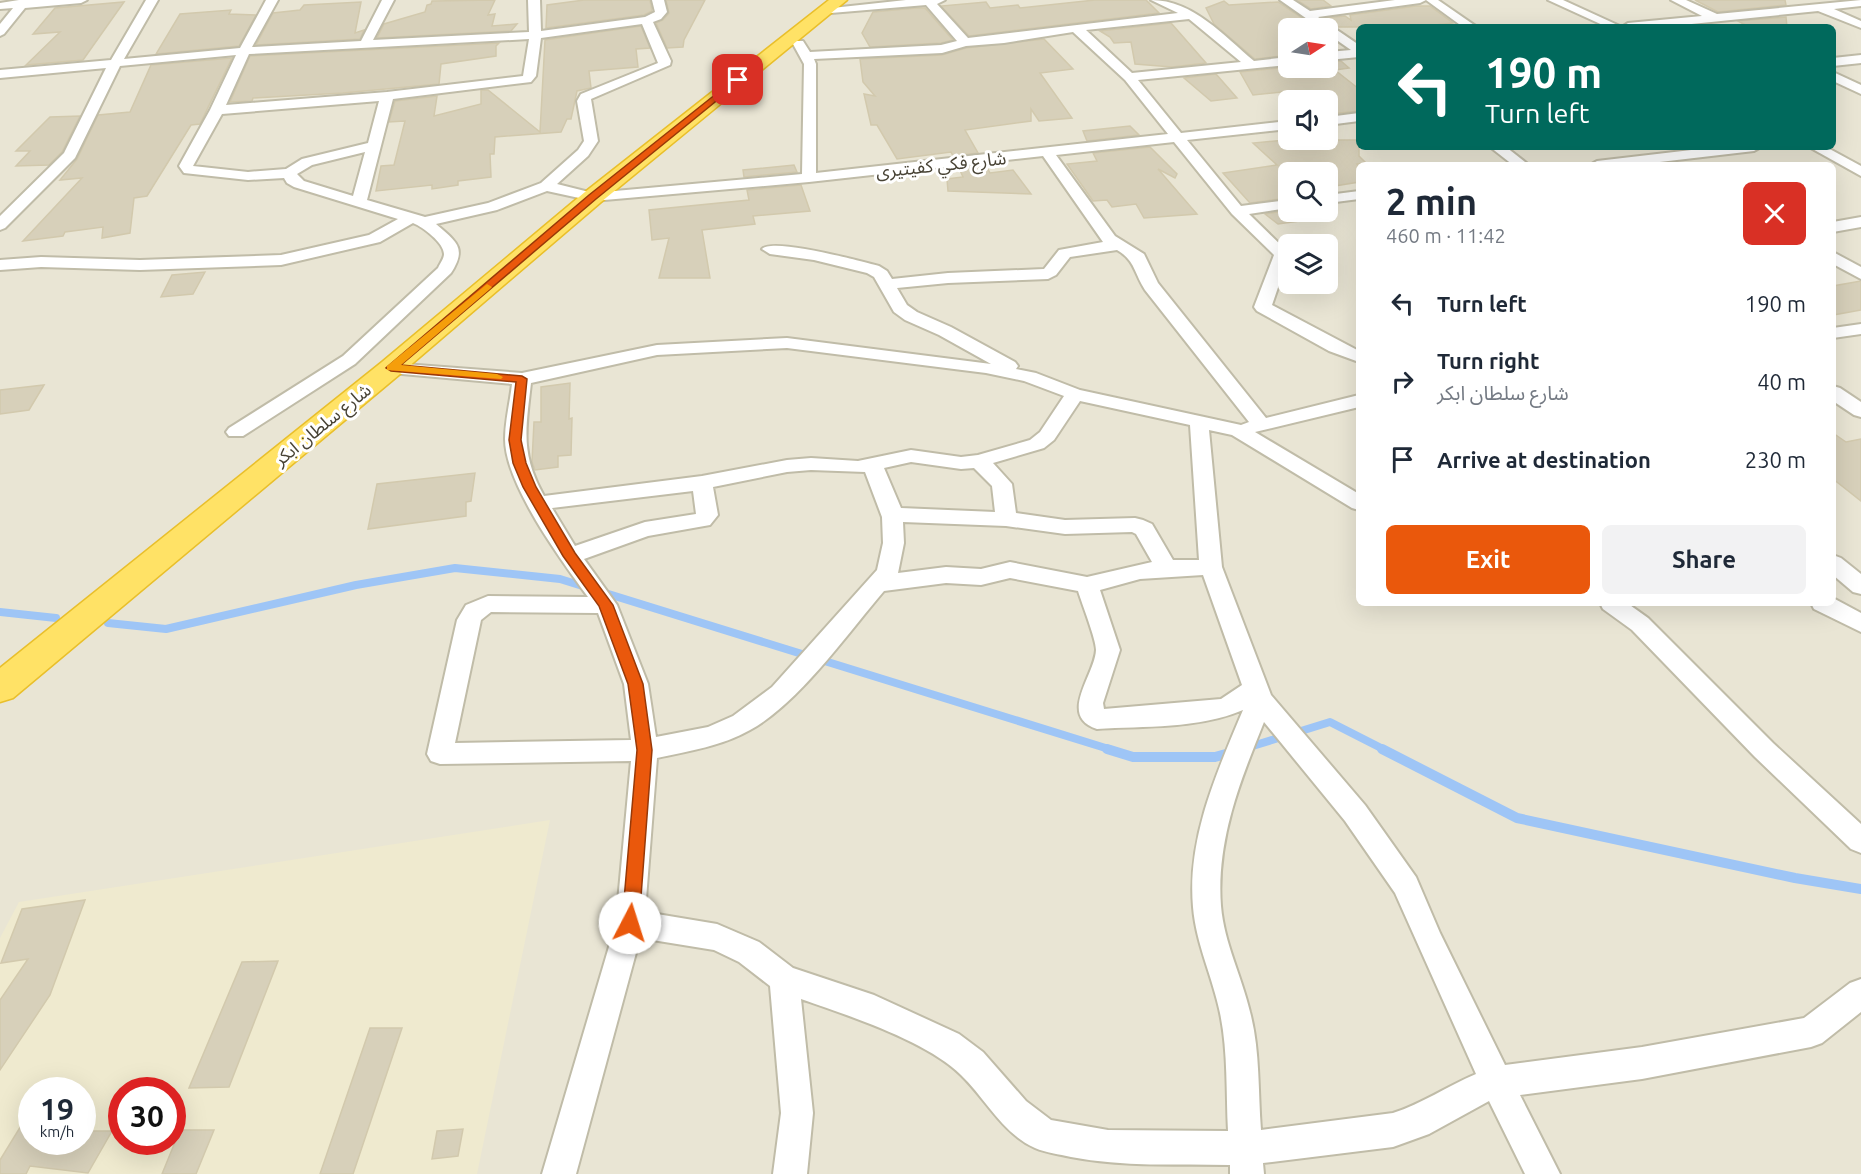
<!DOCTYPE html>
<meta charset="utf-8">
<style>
:root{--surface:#fff;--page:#f2f2f3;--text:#1f2937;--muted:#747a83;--accent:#ea580c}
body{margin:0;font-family:Ubuntu,"Noto Sans Arabic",sans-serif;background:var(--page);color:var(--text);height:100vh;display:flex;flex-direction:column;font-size:22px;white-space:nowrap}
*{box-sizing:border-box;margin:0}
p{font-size:20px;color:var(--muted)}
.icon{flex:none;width:33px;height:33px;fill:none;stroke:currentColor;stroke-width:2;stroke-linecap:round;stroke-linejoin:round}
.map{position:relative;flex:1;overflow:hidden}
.drawer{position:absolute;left:1356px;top:162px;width:480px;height:444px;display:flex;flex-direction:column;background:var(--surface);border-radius:9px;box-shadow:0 6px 24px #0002}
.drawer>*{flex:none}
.banner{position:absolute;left:1356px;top:24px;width:480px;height:126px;border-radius:9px;box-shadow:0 6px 24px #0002;background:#00695c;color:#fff;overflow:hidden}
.needle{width:39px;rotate:78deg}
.controls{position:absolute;left:1278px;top:18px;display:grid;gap:12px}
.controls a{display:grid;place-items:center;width:60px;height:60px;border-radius:9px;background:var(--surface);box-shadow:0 6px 24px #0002;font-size:30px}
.speed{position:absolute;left:18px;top:1077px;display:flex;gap:12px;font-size:30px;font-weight:700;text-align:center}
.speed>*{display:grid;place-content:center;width:78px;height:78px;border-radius:50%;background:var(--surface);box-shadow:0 6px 24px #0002;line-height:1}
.speed small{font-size:15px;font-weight:400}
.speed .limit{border:9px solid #d22;background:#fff;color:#111}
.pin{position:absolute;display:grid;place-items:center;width:51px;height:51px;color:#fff;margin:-26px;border-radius:12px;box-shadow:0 3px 9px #0006}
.me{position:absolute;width:66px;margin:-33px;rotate:5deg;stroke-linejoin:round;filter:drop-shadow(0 0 4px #0008)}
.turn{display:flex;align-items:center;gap:21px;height:126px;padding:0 30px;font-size:27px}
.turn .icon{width:78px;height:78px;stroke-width:2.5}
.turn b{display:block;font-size:42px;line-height:51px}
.round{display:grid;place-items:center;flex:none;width:63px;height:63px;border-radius:9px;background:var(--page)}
.head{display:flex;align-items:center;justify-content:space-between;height:102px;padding:0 30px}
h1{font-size:36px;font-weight:600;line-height:45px}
.button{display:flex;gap:12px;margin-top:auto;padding:12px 30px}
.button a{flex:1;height:69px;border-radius:9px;background:var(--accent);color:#fff;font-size:24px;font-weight:600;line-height:69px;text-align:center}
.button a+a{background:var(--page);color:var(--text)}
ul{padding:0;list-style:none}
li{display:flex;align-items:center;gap:18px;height:78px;padding:0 30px}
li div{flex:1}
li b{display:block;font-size:22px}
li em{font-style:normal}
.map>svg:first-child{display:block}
.residential{fill:#e9e5d4;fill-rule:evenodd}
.education{fill:#efeacf;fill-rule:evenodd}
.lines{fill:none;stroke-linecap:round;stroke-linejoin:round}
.stream-far1{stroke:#9ec5f6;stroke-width:8}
.stream{stroke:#9ec5f6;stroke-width:10}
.building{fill:#d7d0ba;stroke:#d2c9ad;stroke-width:1.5}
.street-casing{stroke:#c0bca8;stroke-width:4}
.highway-casing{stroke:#e9bf2b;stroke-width:3}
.street{fill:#fff;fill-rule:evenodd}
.highway{fill:#ffe266;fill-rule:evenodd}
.route{fill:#ea580c;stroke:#983908;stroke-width:1.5}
.slow{fill:#f59e0b}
.labels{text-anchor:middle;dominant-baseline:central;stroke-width:6;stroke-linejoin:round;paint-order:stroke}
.far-street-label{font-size:18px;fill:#484335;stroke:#fff}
</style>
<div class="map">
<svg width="1861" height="1174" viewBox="0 0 1861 1174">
<rect width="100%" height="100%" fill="#f4f2e6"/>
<path class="residential" d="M0 0H1861V1174H0ZM1359 27H1833V147H1359ZM1288 28H1328V68H1288ZM1288 100H1328V140H1288ZM1359 165H1833V603H1359ZM1288 172H1328V212H1288ZM1288 244H1328V284H1288ZM32 1090H82V1142H32ZM122 1090H172V1142H122Z"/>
<path class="education" d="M550 820 477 1174H0V938L19 902ZM32 1090H82V1142H32ZM122 1090H172V1142H122Z"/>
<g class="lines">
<g class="stream-far1">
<polyline points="0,612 56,618"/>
<polyline points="108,623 166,629 356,585 455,568 560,579 1112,750"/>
<polyline points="1246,748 1330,722 1385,750"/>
</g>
<g class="stream">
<polyline points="1107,749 1133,757 1215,757 1233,752"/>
<polyline points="1382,749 1517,818 1795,878 1861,889"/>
</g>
</g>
<g class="building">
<polygon points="495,0 488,15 495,14 492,26 517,24 511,31 377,38 384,24 425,12 427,5 431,4 432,1"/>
<polygon points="584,0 650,0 652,11 644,15 546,28 547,5"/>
<polygon points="666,0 705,0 684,40 683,47 667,48 656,23 663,20 669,13"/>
<polygon points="1095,0 1146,0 1159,13 969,36 941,6 986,2 990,8 1018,5 1020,8"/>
<polygon points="1297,0 1323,0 1331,6 1311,9"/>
<polygon points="1695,0 1785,0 1786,5 1718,12"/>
<polygon points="1224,1 1229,5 1278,2 1315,27 1288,28 1288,55 1255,59 1214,24 1206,8"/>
<polygon points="124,2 83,60 26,65 60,32 33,34 55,8"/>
<polygon points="361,2 355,33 364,30 360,39 256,45 273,13 300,10 304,5"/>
<polygon points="1416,6 1430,6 1453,23 1416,27 1337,27 1324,18 1345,16 1351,20 1350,15"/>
<polygon points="916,8 925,8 953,40 941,43 870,47 862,33 873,12"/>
<polygon points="231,10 229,14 256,15 239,46 156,54 180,14"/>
<polygon points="1786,17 1787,27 1749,27 1738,21"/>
<polygon points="1171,23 1206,63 1172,67 1135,64 1131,42 1114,43 1110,37 1100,31"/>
<polygon points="641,26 650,48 636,49 638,67 589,71 591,88 577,91 571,119 567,119 561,132 495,137 494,154 490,154 491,177 458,181 458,185 432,189 432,185 376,191 381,166 394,165 405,121 389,122 395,101 437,96 434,116 481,104 481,90 488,90 540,132 545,40"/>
<polygon points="1044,39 1073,69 1040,73 1072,118 1039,121 1031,109 1031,121 965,130 978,153 953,156 951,152 897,159 877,125 871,125 864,94 875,96 863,82 860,59 942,55 966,48"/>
<polygon points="499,43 496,46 496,56 441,64 439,84 343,93 253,98 252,101 230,102 250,56"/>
<polygon points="232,58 200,124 191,125 147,196 134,198 130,233 102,238 103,227 65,232 63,236 23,241 82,178 60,180 77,159 98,115 130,112 151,65"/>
<polygon points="1341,61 1349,68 1335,70 1359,89 1359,111 1330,114 1328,112 1328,100 1314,100 1308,96 1298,97 1291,91 1253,95 1240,72 1288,67 1328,68 1328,62"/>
<polygon points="1216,74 1237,98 1211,101 1184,78"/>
<polygon points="80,116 62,152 49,165 16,166 30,151 16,151 50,117"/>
<polygon points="1130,126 1139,135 1087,141 1083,131"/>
<polygon points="1285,140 1359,140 1359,156 1366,163 1357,164 1359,166 1359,182 1328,187 1328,172 1288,172 1288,198 1250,203 1223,173 1277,165 1253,143"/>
<polygon points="1150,147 1177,174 1175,178 1158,169 1197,214 1144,218 1136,204 1112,207 1107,200 1093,201 1067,164 1097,161 1093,153"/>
<polygon points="794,165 797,172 744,177 743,170"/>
<polygon points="986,165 990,173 1013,170 1031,194 948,191 947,179 963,177 959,168"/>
<polygon points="801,185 810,211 753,216 755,224 702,230 710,278 659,278 669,238 652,240 649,210 749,200 747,190"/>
<polygon points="1288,210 1324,212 1329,217 1278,224 1265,214"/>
<polygon points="205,272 193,294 161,297 172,275"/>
<polygon points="1861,281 1861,310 1833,315 1833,286"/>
<polygon points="570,383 569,419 572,418 571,455 558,456 558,467 535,470 532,462 534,422 541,422 541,387"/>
<polygon points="44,385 29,410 0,414 0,390"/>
<polygon points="1833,433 1846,442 1861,439 1861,501 1833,479"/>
<polygon points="475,473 471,501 466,502 466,516 368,529 377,484"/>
<polygon points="85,900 50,995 0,1070 0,1000 28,959 1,963 22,909"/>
<polygon points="278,961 229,1087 189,1088 242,962"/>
<polygon points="370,1028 402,1028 353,1174 320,1174"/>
<polygon points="32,1108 32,1142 82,1142 84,1131 112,1131 88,1173 30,1166 26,1174 0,1174 0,1160"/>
<polygon points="463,1129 458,1156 432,1159 437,1131"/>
<polygon points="180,1130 214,1130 196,1174 162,1174"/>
</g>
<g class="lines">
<defs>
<g id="street">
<polygon points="19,0 87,0 81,3 25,8 4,34 0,36 0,24 13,8 0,9 0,3"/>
<path d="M146 0H158L124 59 240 48 266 0H278L252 47 361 41 382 0H394L373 40 529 32 528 0H540L541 31 645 17 655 12 652 0H664L667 12 661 19 653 22 671 61 670 65 591 99 598 141 588 156 557 184 593 193 802 174 804 64 793 44 795 41H803L810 52 941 45 957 41 926 5 819 14V10L823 9 906 0H945L937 4 968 38 1178 13 1151 0C1193 0 1224 36 1254 61L1288 57V65L1138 80 1181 133 1288 121V129L1187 140 1241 206 1288 200V208L1249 214 1288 252V258L1272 305 1359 351V362L1329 351 1257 311 1254 307 1274 255 1232 214 1174 142 1056 155 1115 236 1144 254 1158 283 1266 418 1359 395V407L1255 432 1359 494V510L1352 508 1232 435 1209 430 1222 567 1271 695 1365 805 1416 877 1440 933 1505 1065 1642 1047 1804 1018 1850 983 1861 979V1012L1822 1043 1811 1047 1642 1079 1520 1095 1560 1174H1525L1489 1101 1429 1134 1393 1147 1263 1163 1264 1174H1230V1165C1176 1164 1123 1167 1071 1157 1059 1154 1046 1153 1035 1148 1002 1133 986 1099 961 1075 927 1041 847 1015 801 999L813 1113 807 1174H773L781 1113 770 986 739 962 714 950 640 938 576 1174H542L616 923 631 761 440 764 431 761 427 754 457 620 466 605 488 596 588 597C561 560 505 484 505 439 505 421 510 402 512 384L391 373 385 372 382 368 385 364 391 363 522 373 657 345 787 338 991 364 939 335 905 320 894 312 874 277 867 273 814 260 770 254 762 249C772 237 860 261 879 266L887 271 892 279 948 273 1044 269 1059 250 1103 242 1043 156 809 182 593 201 547 191 497 210 436 224C455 241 468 247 451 273L355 364 243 436H229L226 432 229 428 343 356 438 268C440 263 444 259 444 254 444 243 423 227 413 223L380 242 281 265 140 270 41 267 0 270V260L41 257 140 260 281 255 369 235 398 219 294 187 287 183 284 178 248 180 184 173 179 166 210 110 236 55 120 66 75 158 5 228 0 230V216L64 153 106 68 0 78V70L111 60ZM1189 19 1241 62 1132 73 1086 30ZM642 24 658 63 581 94 577 101 584 141 578 150 541 183 488 203 425 217 367 200 393 99 531 82 536 76 541 38ZM1073 32 1125 80 1168 134 816 173V64L814 59 942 53 966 46 1004 43ZM529 39 523 76 387 92 226 105 249 54ZM379 101 368 143 302 159 286 169 248 172 193 166 222 114ZM365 152 353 196 304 181 297 174 312 165ZM1117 250C1135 260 1134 273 1145 290L1249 422 1241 425 1080 390 1036 373 1016 369 1018 366 1015 362 951 327 917 312 907 305 897 288 948 283 1048 279 1056 275 1070 257ZM787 348 986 373 1024 381 1064 396 1040 432 1030 440 978 455 961 457 911 450 858 461 811 458 787 460 702 476 544 496C520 454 526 428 531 383L657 355ZM1080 401 1190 425 1199 560H1173L1152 524 1143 520 1135 518 1065 520 1016 513 1012 484 993 463 1044 448 1054 440ZM911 462 961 469 974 468 992 486 995 512 901 508 884 468ZM811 470 865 472 882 517 883 543 877 570 772 687 733 716 708 727 656 737 648 684 617 605 584 559 648 536 710 525 718 515 713 487 787 472ZM693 491 696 514 645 522 575 546 552 508ZM903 522 1006 526 1065 534 1132 532 1136 534 1152 562 1087 577 1010 562 981 569 946 567 898 573 904 543ZM1203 575 1242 685 1221 699 1104 709 1103 703 1120 650 1100 590 1140 579ZM1010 578 1078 591C1082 604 1096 639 1096 650 1095 675 1057 716 1097 729 1144 726 1199 729 1243 710 1217 772 1187 838 1193 907 1196 944 1213 978 1220 1013 1228 1051 1226 1092 1228 1131L1108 1130 1051 1120 1026 1101 983 1052 959 1034 874 995 793 968 759 942 717 924 645 912 657 758C689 751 722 746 750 730 798 704 848 633 884 591L946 583 981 585ZM491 612 598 613 624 684 631 740 455 743 481 620ZM1264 722 1345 821 1395 893 1476 1074C1447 1086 1422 1104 1393 1113L1261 1130C1258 1091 1260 1049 1250 1012 1242 977 1224 943 1221 906 1216 841 1240 781 1264 722Z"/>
<polygon points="1280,0 1293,0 1310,11 1395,0 1438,0 1477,27 1463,27 1426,0 1420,3 1318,17 1359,45 1359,57 1328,60 1328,52 1351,50 1328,34 1328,28 1320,28"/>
<polygon points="1548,0 1563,0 1622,27 1628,23 1702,16 1671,0 1686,0 1717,14 1861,0 1861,6 1834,9 1861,21 1861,28 1818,11 1662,27 1607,27"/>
<polygon points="1861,55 1861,63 1833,66 1833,58"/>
<polygon points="1833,72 1861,85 1861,94 1833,81"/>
<polygon points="1359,113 1359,121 1328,125 1328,117"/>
<polygon points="1490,147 1506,147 1529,165 1513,165"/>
<polygon points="1717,147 1761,147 1754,151 1634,165 1590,165 1597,161"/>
<polygon points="1809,147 1826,147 1861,166 1861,176"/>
<polygon points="1359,191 1359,199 1328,203 1328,195"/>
<polygon points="1861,217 1861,227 1833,232 1833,222"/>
<polygon points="1833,252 1861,267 1861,279 1833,264"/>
<polygon points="1861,324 1861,334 1833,338 1833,328"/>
<polygon points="1833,386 1840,388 1861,402 1861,417 1854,415 1833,401"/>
<polygon points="1833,555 1841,558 1861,574 1861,594 1853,592 1833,575"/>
<polygon points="1833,598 1861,613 1861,632 1814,609 1811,603 1833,603"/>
<polygon points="1600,603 1627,603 1648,618 1773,743 1861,824 1861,853 1851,849 1755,757 1632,630 1603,609"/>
</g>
<polygon id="highway" points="829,0 847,0 601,202 400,374 13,698 0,702 0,668 382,362 585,192"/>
</defs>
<use href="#street" class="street-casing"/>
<use href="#highway" class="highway-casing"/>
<use href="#street" class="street"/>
<use href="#highway" class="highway"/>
</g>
<polygon class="route" points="736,78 742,80 596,199 401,365 522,376 527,379 521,440 526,463 536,487 575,553 613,605 643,684 652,750 639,923 637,928 630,931 624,928 622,923 637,750 628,684 599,606 563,556 523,487 513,463 509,440 516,382 391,371 386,368 589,195"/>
<polygon class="slow" points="487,284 492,287 490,289 401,365 497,374 503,377 501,379 387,370 387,366"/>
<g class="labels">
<g class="far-street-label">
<text transform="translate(941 164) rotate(-6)">شارع فكي كفيتيرى</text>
<text transform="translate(322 424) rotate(-39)">شارع سلطان ابكر</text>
</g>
</g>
</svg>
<div class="controls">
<a><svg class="needle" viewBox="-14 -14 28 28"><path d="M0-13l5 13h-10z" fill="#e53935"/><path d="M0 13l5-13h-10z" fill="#747a83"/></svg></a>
<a><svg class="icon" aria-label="sound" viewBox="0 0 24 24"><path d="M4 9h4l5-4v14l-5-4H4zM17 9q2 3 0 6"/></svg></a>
<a><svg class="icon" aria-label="search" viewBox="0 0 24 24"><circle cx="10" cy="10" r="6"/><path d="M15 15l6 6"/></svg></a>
<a><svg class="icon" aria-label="layers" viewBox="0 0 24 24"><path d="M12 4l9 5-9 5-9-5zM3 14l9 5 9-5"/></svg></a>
</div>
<div class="speed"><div>19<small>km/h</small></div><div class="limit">30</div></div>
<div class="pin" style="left:738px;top:80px;background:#d93025"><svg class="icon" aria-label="arrive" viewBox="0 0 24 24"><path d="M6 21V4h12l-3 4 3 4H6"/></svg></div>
<svg class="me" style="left:630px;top:923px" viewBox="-20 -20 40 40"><circle r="19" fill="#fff"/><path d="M0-13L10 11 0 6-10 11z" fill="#ea580c"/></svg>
<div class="banner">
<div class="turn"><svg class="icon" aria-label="left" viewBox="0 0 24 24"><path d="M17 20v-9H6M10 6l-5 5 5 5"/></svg><div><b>190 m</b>Turn left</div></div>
</div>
<section class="drawer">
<div class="head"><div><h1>2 min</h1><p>460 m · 11:42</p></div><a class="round" style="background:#d93025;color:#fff"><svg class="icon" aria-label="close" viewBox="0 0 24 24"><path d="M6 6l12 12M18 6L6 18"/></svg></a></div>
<ul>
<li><svg class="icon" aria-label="left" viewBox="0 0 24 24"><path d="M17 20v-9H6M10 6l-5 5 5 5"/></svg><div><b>Turn left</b></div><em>190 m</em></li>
<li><svg class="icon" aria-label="right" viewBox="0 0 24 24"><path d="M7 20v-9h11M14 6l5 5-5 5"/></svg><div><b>Turn right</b><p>شارع سلطان ابكر</p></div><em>40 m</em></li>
<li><svg class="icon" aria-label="arrive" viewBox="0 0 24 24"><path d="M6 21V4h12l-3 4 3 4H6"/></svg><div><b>Arrive at destination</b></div><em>230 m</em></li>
</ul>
<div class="button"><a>Exit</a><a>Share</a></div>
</section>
</div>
